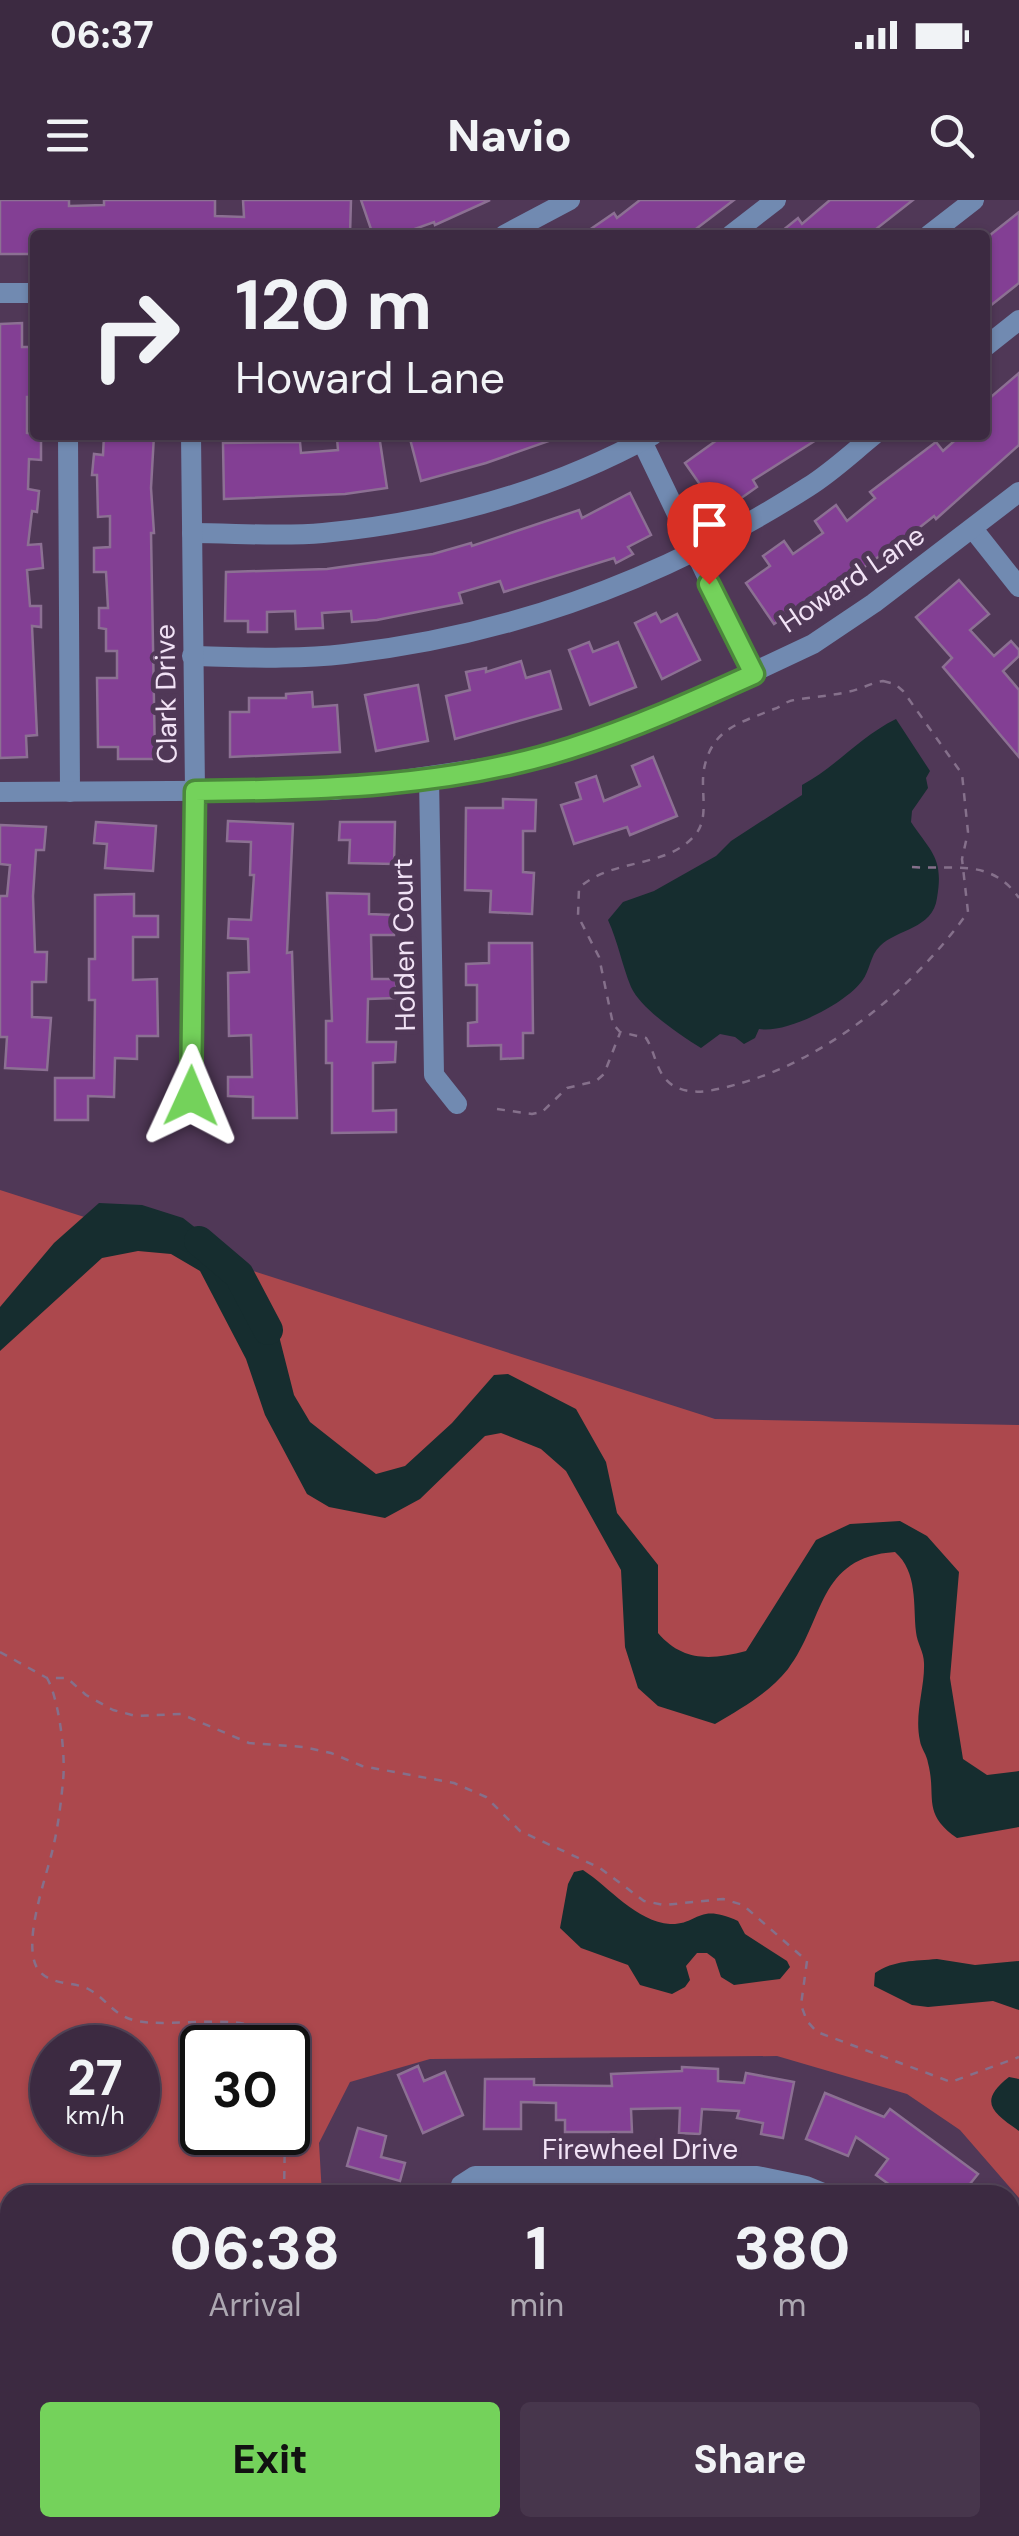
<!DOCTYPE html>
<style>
:root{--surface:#3c2a41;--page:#47364c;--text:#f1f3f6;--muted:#aca7b1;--line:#55465a;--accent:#74d25b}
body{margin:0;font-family:"DM Sans",sans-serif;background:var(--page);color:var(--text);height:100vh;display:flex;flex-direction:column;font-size:38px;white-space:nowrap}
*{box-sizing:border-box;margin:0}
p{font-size:32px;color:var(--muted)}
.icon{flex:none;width:55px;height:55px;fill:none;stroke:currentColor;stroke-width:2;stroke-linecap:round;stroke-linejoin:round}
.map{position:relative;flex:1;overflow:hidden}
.panel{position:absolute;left:0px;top:1985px;width:1020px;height:352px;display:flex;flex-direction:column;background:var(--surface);border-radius:30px 30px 0 0;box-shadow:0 2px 8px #0004,0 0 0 2px var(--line)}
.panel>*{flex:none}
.banner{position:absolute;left:30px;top:30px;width:960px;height:210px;border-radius:10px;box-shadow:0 2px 8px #0004,0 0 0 2px var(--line);background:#3c2a41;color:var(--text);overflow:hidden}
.speed{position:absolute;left:30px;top:1825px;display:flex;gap:20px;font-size:50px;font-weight:700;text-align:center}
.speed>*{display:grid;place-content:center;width:130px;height:130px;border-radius:50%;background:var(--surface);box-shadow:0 2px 8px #0004,0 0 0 2px var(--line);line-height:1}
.speed small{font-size:25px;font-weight:400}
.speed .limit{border:5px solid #111;border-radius:15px;background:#fff;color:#111}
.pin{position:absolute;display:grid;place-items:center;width:85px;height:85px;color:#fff;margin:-102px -42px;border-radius:50% 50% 50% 0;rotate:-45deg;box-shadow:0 0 10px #0007}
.pin .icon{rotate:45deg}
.me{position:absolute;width:110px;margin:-55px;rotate:1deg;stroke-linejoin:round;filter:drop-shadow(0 0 8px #0008)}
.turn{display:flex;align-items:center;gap:35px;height:210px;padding:0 40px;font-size:45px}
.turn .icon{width:130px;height:130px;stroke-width:2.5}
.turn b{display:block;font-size:70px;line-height:85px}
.eta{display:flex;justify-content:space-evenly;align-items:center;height:170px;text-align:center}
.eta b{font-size:60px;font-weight:800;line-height:70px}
.cta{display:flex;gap:20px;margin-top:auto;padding:20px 40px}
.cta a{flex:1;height:115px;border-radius:10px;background:var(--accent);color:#111;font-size:40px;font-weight:800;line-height:115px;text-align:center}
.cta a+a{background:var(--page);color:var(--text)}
.status{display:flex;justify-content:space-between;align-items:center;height:70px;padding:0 50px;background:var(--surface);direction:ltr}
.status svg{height:28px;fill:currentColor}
header{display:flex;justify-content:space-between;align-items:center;height:130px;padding:0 40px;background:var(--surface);font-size:45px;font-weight:800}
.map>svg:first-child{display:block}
.green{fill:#ac484d;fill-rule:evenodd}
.water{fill:#162d2f}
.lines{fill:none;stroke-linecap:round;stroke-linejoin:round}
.river{stroke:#162d2f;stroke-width:30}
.building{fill:#833f94;stroke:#8c7093;stroke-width:2.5}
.path{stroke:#85708b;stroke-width:2.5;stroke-dasharray:8 8;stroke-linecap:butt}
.minor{stroke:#718ab1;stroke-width:20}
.route-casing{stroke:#4b883b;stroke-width:25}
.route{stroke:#74d25b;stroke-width:18}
.labels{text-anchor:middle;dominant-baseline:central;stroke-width:10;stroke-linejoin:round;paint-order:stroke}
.street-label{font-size:28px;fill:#f1e2f5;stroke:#503857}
</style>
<div class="status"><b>06:37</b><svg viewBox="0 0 49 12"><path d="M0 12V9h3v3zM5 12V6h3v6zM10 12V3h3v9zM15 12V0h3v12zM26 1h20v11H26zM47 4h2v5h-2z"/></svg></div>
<header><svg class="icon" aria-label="menu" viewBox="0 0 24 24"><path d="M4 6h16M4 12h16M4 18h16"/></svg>Navio<svg class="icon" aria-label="search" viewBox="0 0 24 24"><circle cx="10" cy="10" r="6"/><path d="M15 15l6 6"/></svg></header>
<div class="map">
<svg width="1019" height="2336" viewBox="0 0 1019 2336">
<rect width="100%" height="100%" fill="#503857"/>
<path class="green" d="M0 990 715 1219 1019 1225V1998L960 1930 907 1894 777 1856 430 1859 350 1882 319 1943 322 1995H10V2328H302L300 2336H0ZM52 1848H138V1932H52ZM202 1848H288V1932H202Z"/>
<g class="water">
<path d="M896 519 930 571 926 578 928 588 912 611 911 622C931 652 944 658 937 698 933 729 897 729 880 746 870 755 870 771 862 781 845 804 786 834 759 829L755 838 744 844 735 837 720 834 701 848C680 835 641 809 631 787 622 765 618 742 608 720L623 702 654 691 716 656 731 641 802 595V585C837 566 861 536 896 519Z"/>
<path d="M99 1003 142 1005 183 1018 211 1040 279 1136 294 1195 310 1222 376 1274 405 1266 452 1223 494 1175 508 1174 576 1209 606 1262 617 1313 658 1365V1433C683 1462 711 1460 746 1451L816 1340 850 1324 900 1321 927 1336 959 1372 950 1478 963 1559 987 1575 1019 1571V1627L957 1638C921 1613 937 1597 928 1563 927 1555 921 1548 920 1541 914 1514 925 1488 924 1463 924 1452 917 1443 916 1432 913 1405 918 1372 895 1352 817 1357 825 1420 788 1469 768 1494 742 1508 715 1524L658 1506 638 1488 625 1447 621 1370 566 1271 541 1249 501 1233 485 1236 420 1299 385 1318 329 1307 307 1294 265 1215 246 1159 200 1071 171 1054 138 1051 102 1058 0 1151V1107L54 1043Z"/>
<path d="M583 1670C609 1687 637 1722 670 1724 699 1725 697 1702 738 1721L745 1734 787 1761 790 1767 780 1779 734 1785 721 1777 715 1759 707 1753H697L686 1766 690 1780 685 1787 672 1794 640 1785 628 1765 581 1748 560 1728 568 1684 574 1672Z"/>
<path d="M937 1759 975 1765 1019 1761V1810L993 1801 928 1807 912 1805 874 1786 875 1773C894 1760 915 1761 937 1759Z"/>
<path d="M1009 1877 1019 1879V1931C993 1913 977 1902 1009 1877Z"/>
</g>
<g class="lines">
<polyline class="river" points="199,1041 239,1075 268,1130"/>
</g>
<g class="building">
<polygon points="0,0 69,0 69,6 104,5 104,0 215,0 215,16 244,17 243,0 351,0 350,35 35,35 35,54 0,54"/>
<polygon points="361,0 490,0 435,25 434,22 398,35 373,35"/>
<polygon points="640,0 734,0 688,35 582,35 614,13 617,18"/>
<polygon points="830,0 913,0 876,29 882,35 777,35 798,18 802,24"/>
<polygon points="1019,12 1019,83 985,110 985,39"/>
<polygon points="22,123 22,147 35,147 35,197 27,197 27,233 41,235 41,260 29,259 28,289 39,291 37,312 32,311 28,345 41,344 43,368 27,370 30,406 41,406 41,427 32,426 37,535 26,536 27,557 0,558 0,124"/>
<polygon points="1019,173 1019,245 936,319 934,316 886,354 885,352 831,391 828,387 774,424 746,383 770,366 763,356 784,341 793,354 823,333 815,321 836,305 847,321 875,298 870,292 936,242 943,251 961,235 985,235 985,202"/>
<polygon points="104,235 154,235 151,288 154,333 151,333 155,559 118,559 118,547 98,547 97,478 117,478 117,451 106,451 106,429 99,428 99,408 108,408 106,372 94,372 94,348 110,347 110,316 98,317 97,275 92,275 94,254 103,255"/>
<polygon points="355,235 379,235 387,288 345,294 224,299 223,243 300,242 301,253 338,250 337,238"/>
<polygon points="409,235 559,235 560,237 486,263 421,281"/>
<polygon points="724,235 824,235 753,280 757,287 720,313 685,263"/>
<polygon points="630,293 651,335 628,347 633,354 616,363 614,358 504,392 500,381 459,393 462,403 377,420 352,422 351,411 322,413 323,428 296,429 295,411 267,412 267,432 248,432 248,421 225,421 226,372 327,369 433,354 471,343 472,346 579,310 582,318"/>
<polygon points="959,380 989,414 970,430 994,456 1011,441 1019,450 1019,456 1003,471 1019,490 1019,557 943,467 952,458 916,417"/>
<polygon points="656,413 661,422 677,414 700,460 662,479 635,423"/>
<polygon points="589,442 593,452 618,442 636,487 590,505 569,450"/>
<polygon points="521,461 526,478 550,471 561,509 455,539 446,496 470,490 466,472 486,468 486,472"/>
<polygon points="418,485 428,541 376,551 365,495"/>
<polygon points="312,492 313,507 337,505 340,552 230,557 230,512 249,512 249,498 286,498 286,494"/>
<polygon points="653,557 677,616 630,635 627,627 574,644 561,605 581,599 576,583 596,576 604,601 640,586 632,566"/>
<polygon points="503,599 536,600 535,631 523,631 523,672 534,673 532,714 490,712 491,691 465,690 466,608 503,608"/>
<polygon points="228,621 293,624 287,753 292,752 297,918 253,918 253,897 228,896 228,877 252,877 251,835 229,836 228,773 249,772 248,739 228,738 229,719 251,720 254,675 250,675 251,642 227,641"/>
<polygon points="96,622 156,626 153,671 105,668 107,644 94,643"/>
<polygon points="340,622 395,622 394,664 349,663 350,640 339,640"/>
<polygon points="0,625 46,627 44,650 36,650 33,696 35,752 47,752 46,782 32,782 32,817 51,818 47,870 5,868 7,837 0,837 0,696 7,696 10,665 0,664"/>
<polygon points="327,693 369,694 369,714 394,715 394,735 371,735 372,779 396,779 396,798 368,799 367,842 396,842 395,862 373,863 373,911 396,910 396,932 332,933 332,863 326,863 326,821 332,821"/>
<polygon points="134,694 134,716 158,716 158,737 133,737 133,780 157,779 158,836 137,836 137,859 115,858 114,897 88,896 88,920 55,920 55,878 94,878 95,800 89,800 89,759 95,759 95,695"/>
<polygon points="489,743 532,743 533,833 523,833 523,858 501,859 501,845 468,846 468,823 477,822 477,785 466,785 466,764 489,763"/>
<polygon points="418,1866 424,1881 445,1872 463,1915 423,1933 398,1875"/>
<polygon points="682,1867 718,1869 718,1881 744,1883 746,1873 794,1882 783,1938 761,1934 763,1923 737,1918 739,1911 702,1909 700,1934 679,1933 680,1908 631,1909 632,1932 565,1932 565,1920 556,1920 556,1903 521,1902 521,1929 484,1929 485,1879 534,1879 534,1885 612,1886 611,1874 682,1871"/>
<polygon points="825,1893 884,1917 890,1909 978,1974 961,1995 904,1995 876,1975 888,1959 856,1937 848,1956 806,1939"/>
<polygon points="358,1928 386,1936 381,1957 405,1963 400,1981 347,1966"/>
</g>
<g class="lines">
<g class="path">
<path d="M883 481 895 484 903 491 962 574 968 632 962 659 968 712C914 788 828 859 738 884 719 889 697 896 678 888 656 879 657 855 646 838L620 832 613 824 599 757 578 716 579 688C611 658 666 669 695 635 710 618 700 591 704 569 712 528 740 523 774 509 781 507 786 501 794 500 812 497 830 496 847 492 860 490 870 483 883 481Z"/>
<path d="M912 667C955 670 991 658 1019 698"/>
<polyline points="497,909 532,914 542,912 567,888 596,881 604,874 620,833"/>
<polyline points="0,1452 47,1478"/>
<path d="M283 1848C263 1804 172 1831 133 1820 113 1814 107 1800 90 1790 75 1781 55 1786 41 1773 18 1751 47 1676 53 1648 58 1627 61 1603 63 1581 66 1555 59 1499 47 1478H67L86 1495 113 1510 136 1516 181 1514 249 1543 304 1547 331 1553 362 1566 454 1583 486 1597 520 1631 600 1668 644 1701 664 1705 723 1699 743 1705 807 1761 801 1805 807 1821 817 1832 951 1882 1019 1857"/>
<polyline points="284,1995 285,1932"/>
<polyline points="279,2336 280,2328"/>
</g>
<g class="minor">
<polyline points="504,35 570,0"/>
<polyline points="731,35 776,0"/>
<polyline points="929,35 974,0"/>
<polyline points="0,93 35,93"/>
<polyline points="985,147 1019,120"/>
<polyline points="68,235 70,592"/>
<polyline points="639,235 754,474"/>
<polyline points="973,329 1019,387"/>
<path d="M192 333C235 333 280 337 323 333 439 322 551 291 653 235"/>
<path d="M192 456C243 457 294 460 345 454 514 435 666 378 808 287 832 272 853 252 874 235"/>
<polyline points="429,577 434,875 457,904"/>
<polyline points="0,592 334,590 491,567 568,550 660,516 813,444 874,403 1019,292"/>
<polyline points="168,924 191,896 195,591 191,235"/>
<polyline points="458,1995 461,1985 475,1976 757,1976 806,1986 828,1995"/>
<polyline points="1010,2209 1019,2224"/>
<polyline points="431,2336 433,2328"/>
<polyline points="560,2336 561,2328"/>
<polyline points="741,2336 753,2328"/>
<polyline points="984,2336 1019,2328"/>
</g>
</g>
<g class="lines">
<defs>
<path id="route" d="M191 896 195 591C320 590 450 587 571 548 634 528 694 501 754 474L709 384"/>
</defs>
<use href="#route" class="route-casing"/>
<use href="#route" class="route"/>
</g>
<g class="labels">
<g class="street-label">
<text transform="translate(852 379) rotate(-34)">Howard Lane</text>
<text transform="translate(166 494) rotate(-91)">Clark Drive</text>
<text transform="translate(404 745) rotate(-91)">Holden Court</text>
<text x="640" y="1949">Firewheel Drive</text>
</g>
</g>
</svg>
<div class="speed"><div>27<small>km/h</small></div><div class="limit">30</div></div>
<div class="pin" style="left:709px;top:384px;background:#d93025"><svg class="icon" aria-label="arrive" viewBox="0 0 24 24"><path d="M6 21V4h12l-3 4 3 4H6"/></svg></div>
<svg class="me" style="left:191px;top:896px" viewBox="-20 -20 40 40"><path d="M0-17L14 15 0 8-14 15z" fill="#74d25b" stroke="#fff" stroke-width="4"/></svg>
<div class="banner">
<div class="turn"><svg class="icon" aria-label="right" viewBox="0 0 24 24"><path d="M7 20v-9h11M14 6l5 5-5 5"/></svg><div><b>120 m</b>Howard Lane</div></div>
</div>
<section class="panel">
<div class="eta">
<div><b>06:38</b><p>Arrival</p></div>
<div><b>1</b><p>min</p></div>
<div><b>380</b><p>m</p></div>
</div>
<div class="cta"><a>Exit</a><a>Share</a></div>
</section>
</div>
